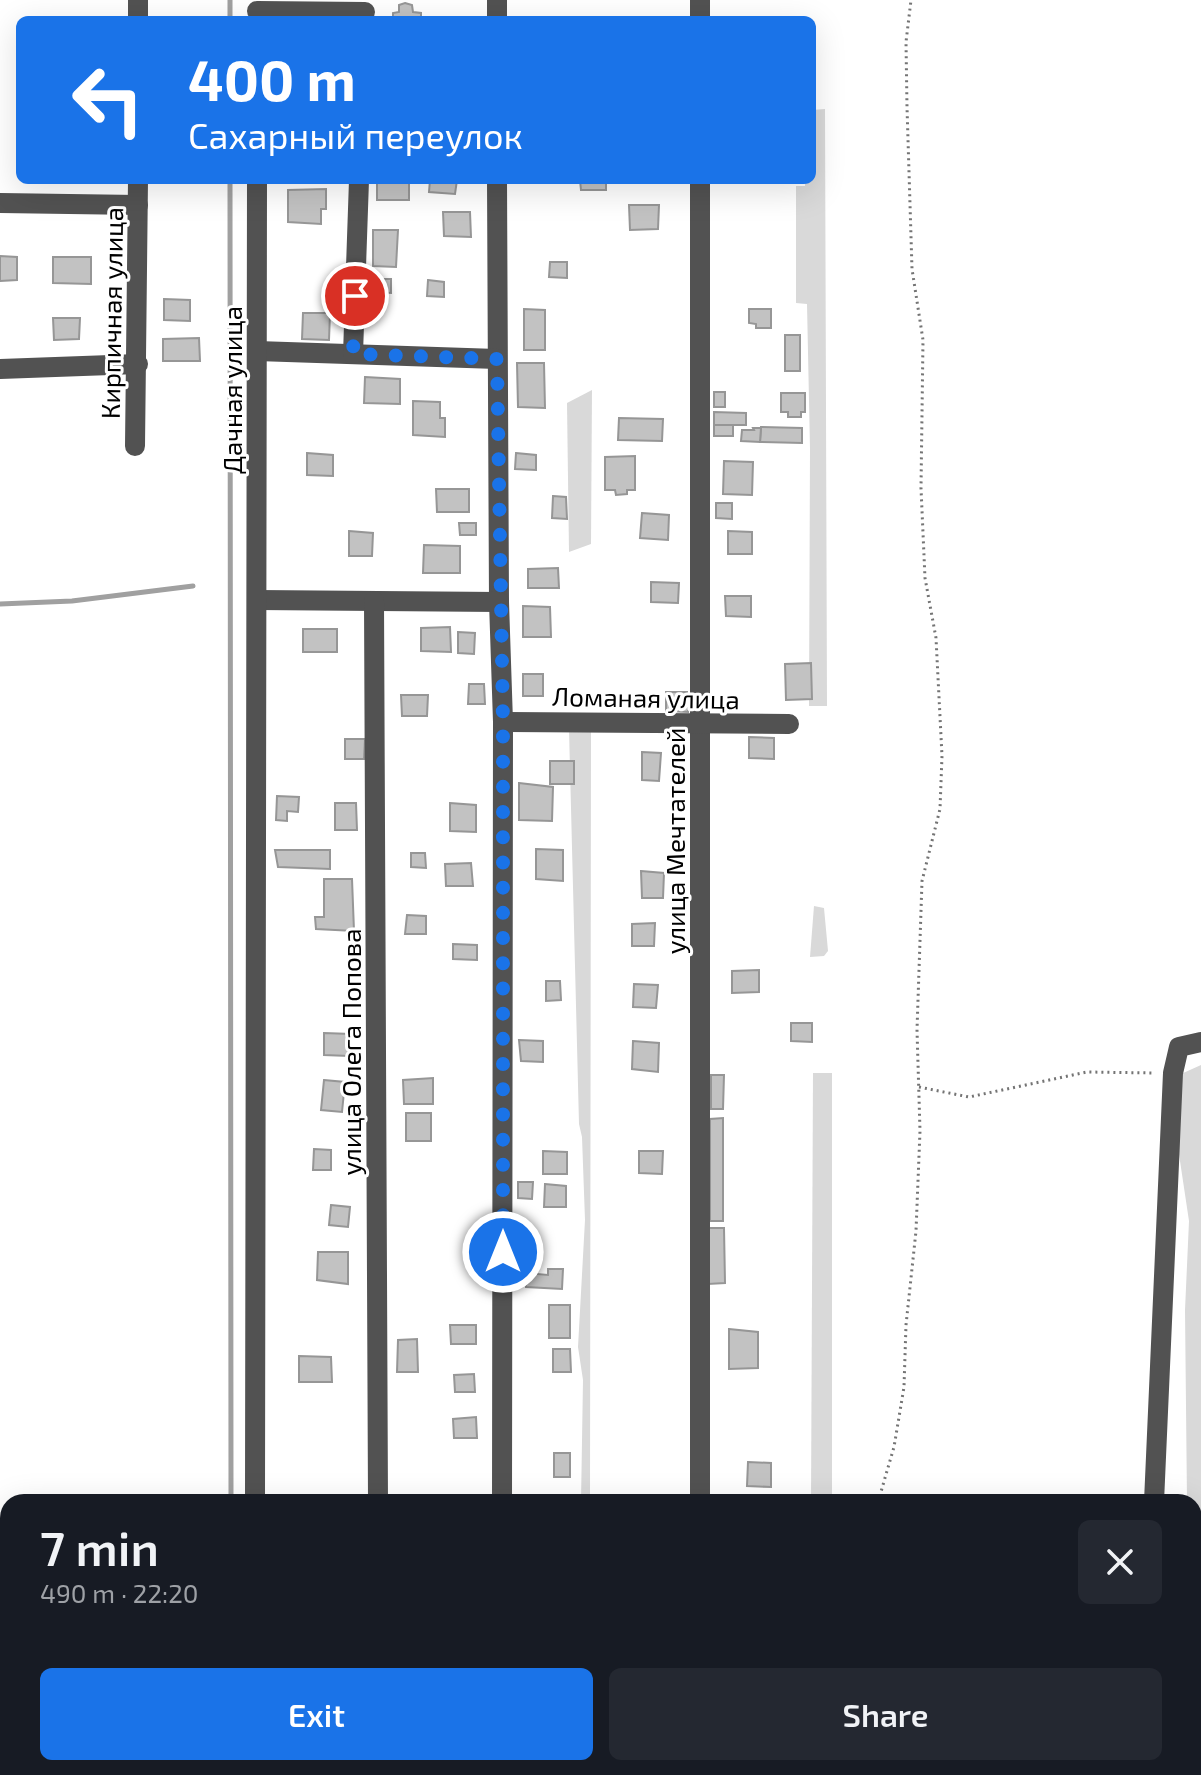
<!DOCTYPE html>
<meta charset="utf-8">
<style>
:root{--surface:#171b24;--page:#242831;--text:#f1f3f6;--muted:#9ea1a6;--accent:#1a73e8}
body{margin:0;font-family:"Exo 2",sans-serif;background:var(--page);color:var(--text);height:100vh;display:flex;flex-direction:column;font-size:30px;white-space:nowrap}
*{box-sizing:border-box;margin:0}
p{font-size:26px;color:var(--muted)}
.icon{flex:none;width:44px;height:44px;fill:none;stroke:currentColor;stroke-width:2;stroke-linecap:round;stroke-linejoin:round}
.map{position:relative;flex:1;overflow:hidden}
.side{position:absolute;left:0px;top:1494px;width:1202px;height:282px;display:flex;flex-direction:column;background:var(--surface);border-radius:24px 24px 0 0;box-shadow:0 8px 32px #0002}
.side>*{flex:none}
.top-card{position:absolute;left:16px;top:16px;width:800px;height:168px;border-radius:12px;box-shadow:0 8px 32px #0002;background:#1a73e8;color:#fff;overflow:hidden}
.pin{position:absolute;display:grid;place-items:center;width:68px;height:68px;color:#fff;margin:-34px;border:4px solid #fff;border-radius:50%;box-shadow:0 2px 8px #0007}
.me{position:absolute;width:88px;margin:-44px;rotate:0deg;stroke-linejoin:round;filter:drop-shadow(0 0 6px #0008)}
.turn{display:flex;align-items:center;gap:28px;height:168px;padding:0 40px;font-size:36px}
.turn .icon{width:104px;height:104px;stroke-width:2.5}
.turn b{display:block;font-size:56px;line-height:68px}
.round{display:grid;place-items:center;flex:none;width:84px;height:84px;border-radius:12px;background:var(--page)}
.head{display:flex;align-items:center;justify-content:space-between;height:136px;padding:0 40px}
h1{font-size:48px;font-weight:600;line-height:60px}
.button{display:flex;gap:16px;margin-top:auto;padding:16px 40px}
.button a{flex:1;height:92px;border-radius:12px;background:var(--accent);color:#fff;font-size:32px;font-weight:600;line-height:92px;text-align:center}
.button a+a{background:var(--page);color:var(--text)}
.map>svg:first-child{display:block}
.green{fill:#d9d9d9}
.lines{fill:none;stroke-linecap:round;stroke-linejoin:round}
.stream{stroke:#a0a0a0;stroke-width:5}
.building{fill:#c2c2c2;stroke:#969696;stroke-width:2}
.path{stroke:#747474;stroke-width:3;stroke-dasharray:2 4;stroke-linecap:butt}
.minor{stroke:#525252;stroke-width:20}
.route{stroke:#1a73e8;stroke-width:14;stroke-dasharray:0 25.2}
.labels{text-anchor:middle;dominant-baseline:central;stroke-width:6;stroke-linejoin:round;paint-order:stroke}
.street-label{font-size:26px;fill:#000;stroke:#fff}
</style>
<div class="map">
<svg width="1201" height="1775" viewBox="0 0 1201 1775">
<rect width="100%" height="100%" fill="#fff"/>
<g class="green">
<polygon points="825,109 827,706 809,706 810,449 807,304 796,303 796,186 805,186 805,180 812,180 812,110"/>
<polygon points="592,390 591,544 569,552 567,403"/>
<polygon points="569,729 591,729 590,1502 581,1502 583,1380 578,1347 585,1220 582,1137 579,1124"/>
<polygon points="814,906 824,908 828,951 824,956 810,957"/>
<polygon points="1201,1065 1201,1775 1169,1775 1169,1768 1194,1768 1194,1502 1187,1502 1185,1310 1189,1221 1177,1141 1181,1074"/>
<polygon points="813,1073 832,1073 832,1502 811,1502"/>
</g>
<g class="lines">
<g class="stream">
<polyline points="230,0 230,20"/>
<polyline points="230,180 231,1502"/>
<polyline points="0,604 72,601 193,586"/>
<polyline points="231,1768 231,1775"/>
</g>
</g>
<g class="building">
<polygon points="405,3 412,5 413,12 421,13 421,20 393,20 393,13 399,12 399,5"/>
<rect x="377" y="180" width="32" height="20"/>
<polygon points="430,180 457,180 455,194 429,192"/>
<polygon points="580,180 606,180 606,190 581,190"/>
<polygon points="326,189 326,209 321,209 321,224 288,222 288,190"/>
<polygon points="629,205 659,205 658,229 630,230"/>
<polygon points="443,212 470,212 471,237 444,236"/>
<polygon points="373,230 398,230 396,267 373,266"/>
<polygon points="0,256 17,257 17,280 0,281"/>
<polygon points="53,257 91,257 91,284 53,283"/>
<polygon points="550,262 567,262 567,278 549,277"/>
<polygon points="376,279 391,279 391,293 377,292"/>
<polygon points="428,280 444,282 444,297 427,296"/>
<polygon points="164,299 190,300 190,321 164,320"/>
<polygon points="524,309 545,310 545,350 524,350"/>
<polygon points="749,309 771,309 771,328 756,328 756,324 749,323"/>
<polygon points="303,313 330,313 329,340 302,339"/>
<polygon points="53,318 80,318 79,339 54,340"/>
<rect x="785" y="335" width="15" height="36"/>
<polygon points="199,338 200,361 163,361 163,339"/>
<polygon points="517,363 544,363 545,408 518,407"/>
<polygon points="365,377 400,379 400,404 364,403"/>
<rect x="714" y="392" width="11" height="15"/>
<polygon points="781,393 805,393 805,412 801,412 801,417 788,417 788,412 781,412"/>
<polygon points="413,401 440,402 440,418 445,418 445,437 413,435"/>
<polygon points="714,412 746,413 746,425 714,425"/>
<polygon points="619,418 663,419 662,441 618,440"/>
<rect x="714" y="425" width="19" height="11"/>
<polygon points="761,427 802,428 802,443 760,442"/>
<polygon points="753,428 761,428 760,442 741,441 742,430 754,430"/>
<polygon points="307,453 333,455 333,476 307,475"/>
<polygon points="516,453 536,455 536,470 515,469"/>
<polygon points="635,456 635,490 627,490 627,494 616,495 615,490 605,490 605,457"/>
<polygon points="724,461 753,462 752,495 723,494"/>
<polygon points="436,489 469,489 469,512 437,512"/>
<polygon points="553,496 566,497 567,519 552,518"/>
<polygon points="716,503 732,503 732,519 716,518"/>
<polygon points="642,513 669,515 668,540 640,538"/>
<polygon points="459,523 476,523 476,535 460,535"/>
<polygon points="349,531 373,533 372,556 349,556"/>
<polygon points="728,531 752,532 752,554 728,554"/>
<polygon points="424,545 460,546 460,573 423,573"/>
<polygon points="558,568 559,588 528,588 528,569"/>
<polygon points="651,582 679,583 678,603 651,602"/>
<polygon points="725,596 751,596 751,617 726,616"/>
<polygon points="523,606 550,607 551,637 523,637"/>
<polygon points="450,627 451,652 421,651 421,628"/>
<rect x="303" y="629" width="34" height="23"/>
<polygon points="458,632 475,633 474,654 458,653"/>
<polygon points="811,663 812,699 786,700 785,664"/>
<rect x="523" y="674" width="20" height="22"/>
<polygon points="469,684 484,684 485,704 468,704"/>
<polygon points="666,692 687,692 688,712 666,711"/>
<polygon points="401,695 428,695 427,716 402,716"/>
<polygon points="749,737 774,738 774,759 749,758"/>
<polygon points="345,739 365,739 364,759 345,759"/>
<polygon points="642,752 661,753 659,781 642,780"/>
<rect x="550" y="761" width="24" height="23"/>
<polygon points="519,783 553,787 552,821 519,820"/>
<polygon points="277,796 299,797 298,812 287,811 287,821 276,820"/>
<polygon points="335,803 356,803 357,830 335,830"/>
<polygon points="450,803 476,805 476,832 450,831"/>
<polygon points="536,849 563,850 563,881 536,879"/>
<polygon points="275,850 330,850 330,869 278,867"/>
<polygon points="411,853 425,853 426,868 411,867"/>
<polygon points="471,863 473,886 446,886 445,864"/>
<polygon points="641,871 664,873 663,898 642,898"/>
<polygon points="324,879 352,879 354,931 316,929 315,917 324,917"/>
<polygon points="407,915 426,916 426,934 405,934"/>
<polygon points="655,923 654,946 632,946 632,924"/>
<polygon points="453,944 477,945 477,960 453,959"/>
<polygon points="759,970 759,992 732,993 732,971"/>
<polygon points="546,981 560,981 561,1000 546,1001"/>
<polygon points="634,984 658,985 656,1008 633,1007"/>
<polygon points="791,1023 812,1023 812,1042 791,1041"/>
<polygon points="324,1033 351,1034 349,1056 324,1055"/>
<polygon points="519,1040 543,1041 543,1062 521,1061"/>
<polygon points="633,1041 659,1043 658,1072 632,1069"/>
<polygon points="711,1075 724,1075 723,1109 711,1109"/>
<polygon points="433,1078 433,1104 404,1104 403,1080"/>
<polygon points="324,1080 345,1082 342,1112 321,1110"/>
<rect x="406" y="1113" width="25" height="28"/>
<polygon points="723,1118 723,1221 710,1221 710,1119"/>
<polygon points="314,1149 331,1150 331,1170 313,1170"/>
<polygon points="543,1151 567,1152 567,1174 543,1174"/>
<polygon points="639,1151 663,1151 662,1174 639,1173"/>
<polygon points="518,1182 533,1182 532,1199 518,1198"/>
<polygon points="545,1184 566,1186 566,1207 544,1207"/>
<polygon points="331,1205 350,1207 348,1227 329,1225"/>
<polygon points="707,1228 724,1228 725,1283 708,1284"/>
<polygon points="318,1252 348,1252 348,1284 317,1280"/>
<polygon points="548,1269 563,1269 562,1289 526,1287 526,1273 548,1275"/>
<rect x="549" y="1305" width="21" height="33"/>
<polygon points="450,1325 476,1325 476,1344 451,1344"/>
<polygon points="729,1329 758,1332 758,1368 729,1369"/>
<polygon points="417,1339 418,1372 397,1372 398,1340"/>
<polygon points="553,1349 570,1349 571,1372 553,1372"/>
<polygon points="299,1356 331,1357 332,1382 299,1382"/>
<polygon points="474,1374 475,1392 455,1392 454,1375"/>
<polygon points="476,1417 477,1438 454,1438 453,1419"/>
<rect x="554" y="1453" width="16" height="24"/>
<polygon points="748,1462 771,1463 771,1487 747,1486"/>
</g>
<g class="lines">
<g class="path">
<polyline points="919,1087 969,1097 1087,1072 1155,1073"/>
<polyline points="878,1502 894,1447 904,1387 906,1325 916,1231 920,1131 917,1030 922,881 940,809 942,756 936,638 925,578 921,488 923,340 912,269 907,107 906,42 911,0"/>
<polyline points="866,1768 867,1775"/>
</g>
<g class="minor">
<polyline points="138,0 138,20"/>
<polyline points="497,0 497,20"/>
<polyline points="257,11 365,12"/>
<polyline points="700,20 700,0"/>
<polyline points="497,180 499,602 503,722 502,1502"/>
<polyline points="700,180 700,1502"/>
<polyline points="0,203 138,205"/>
<polyline points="257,351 497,359"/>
<polyline points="353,354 359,180"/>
<polyline points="0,369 138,364"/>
<polyline points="135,446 138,180"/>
<polyline points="257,600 499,602"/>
<polyline points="374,601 378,1502"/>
<polyline points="503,722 789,724"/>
<polyline points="255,1502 257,180"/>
<polyline points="1154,1502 1173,1073 1179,1047 1201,1042"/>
<polyline points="379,1768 379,1775"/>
<polyline points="700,1768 700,1775"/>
<polyline points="255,1775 255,1768"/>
<polyline points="502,1775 502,1768"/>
<polyline points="1142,1775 1142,1768"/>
</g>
</g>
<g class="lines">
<polyline class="route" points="355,296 353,354 497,359 503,722 503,1252"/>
</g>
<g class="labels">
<g class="street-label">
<text transform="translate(111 313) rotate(-89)">Кирпичная улица</text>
<text transform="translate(231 390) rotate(-90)">Дачная улица</text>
<text transform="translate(646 697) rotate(1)">Ломаная улица</text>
<text transform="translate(674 841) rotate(-90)">улица Мечтателей</text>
<text transform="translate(350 1052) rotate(-90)">улица Олега Попова</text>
</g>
</g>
</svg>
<div class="pin" style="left:355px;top:296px;background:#d93025"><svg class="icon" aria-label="arrive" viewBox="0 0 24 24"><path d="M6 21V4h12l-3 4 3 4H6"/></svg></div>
<svg class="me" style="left:503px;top:1252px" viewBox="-20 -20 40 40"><circle r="17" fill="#1a73e8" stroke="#fff" stroke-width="3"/><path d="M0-11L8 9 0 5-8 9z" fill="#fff"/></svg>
<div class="top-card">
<div class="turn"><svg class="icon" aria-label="left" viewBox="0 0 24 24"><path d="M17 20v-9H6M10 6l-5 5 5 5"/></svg><div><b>400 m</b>Сахарный переулок</div></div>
</div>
<section class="side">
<div class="head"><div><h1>7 min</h1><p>490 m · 22:20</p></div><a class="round"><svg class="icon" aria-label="close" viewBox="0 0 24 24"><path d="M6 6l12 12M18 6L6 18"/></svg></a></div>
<div class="button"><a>Exit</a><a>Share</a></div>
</section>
</div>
